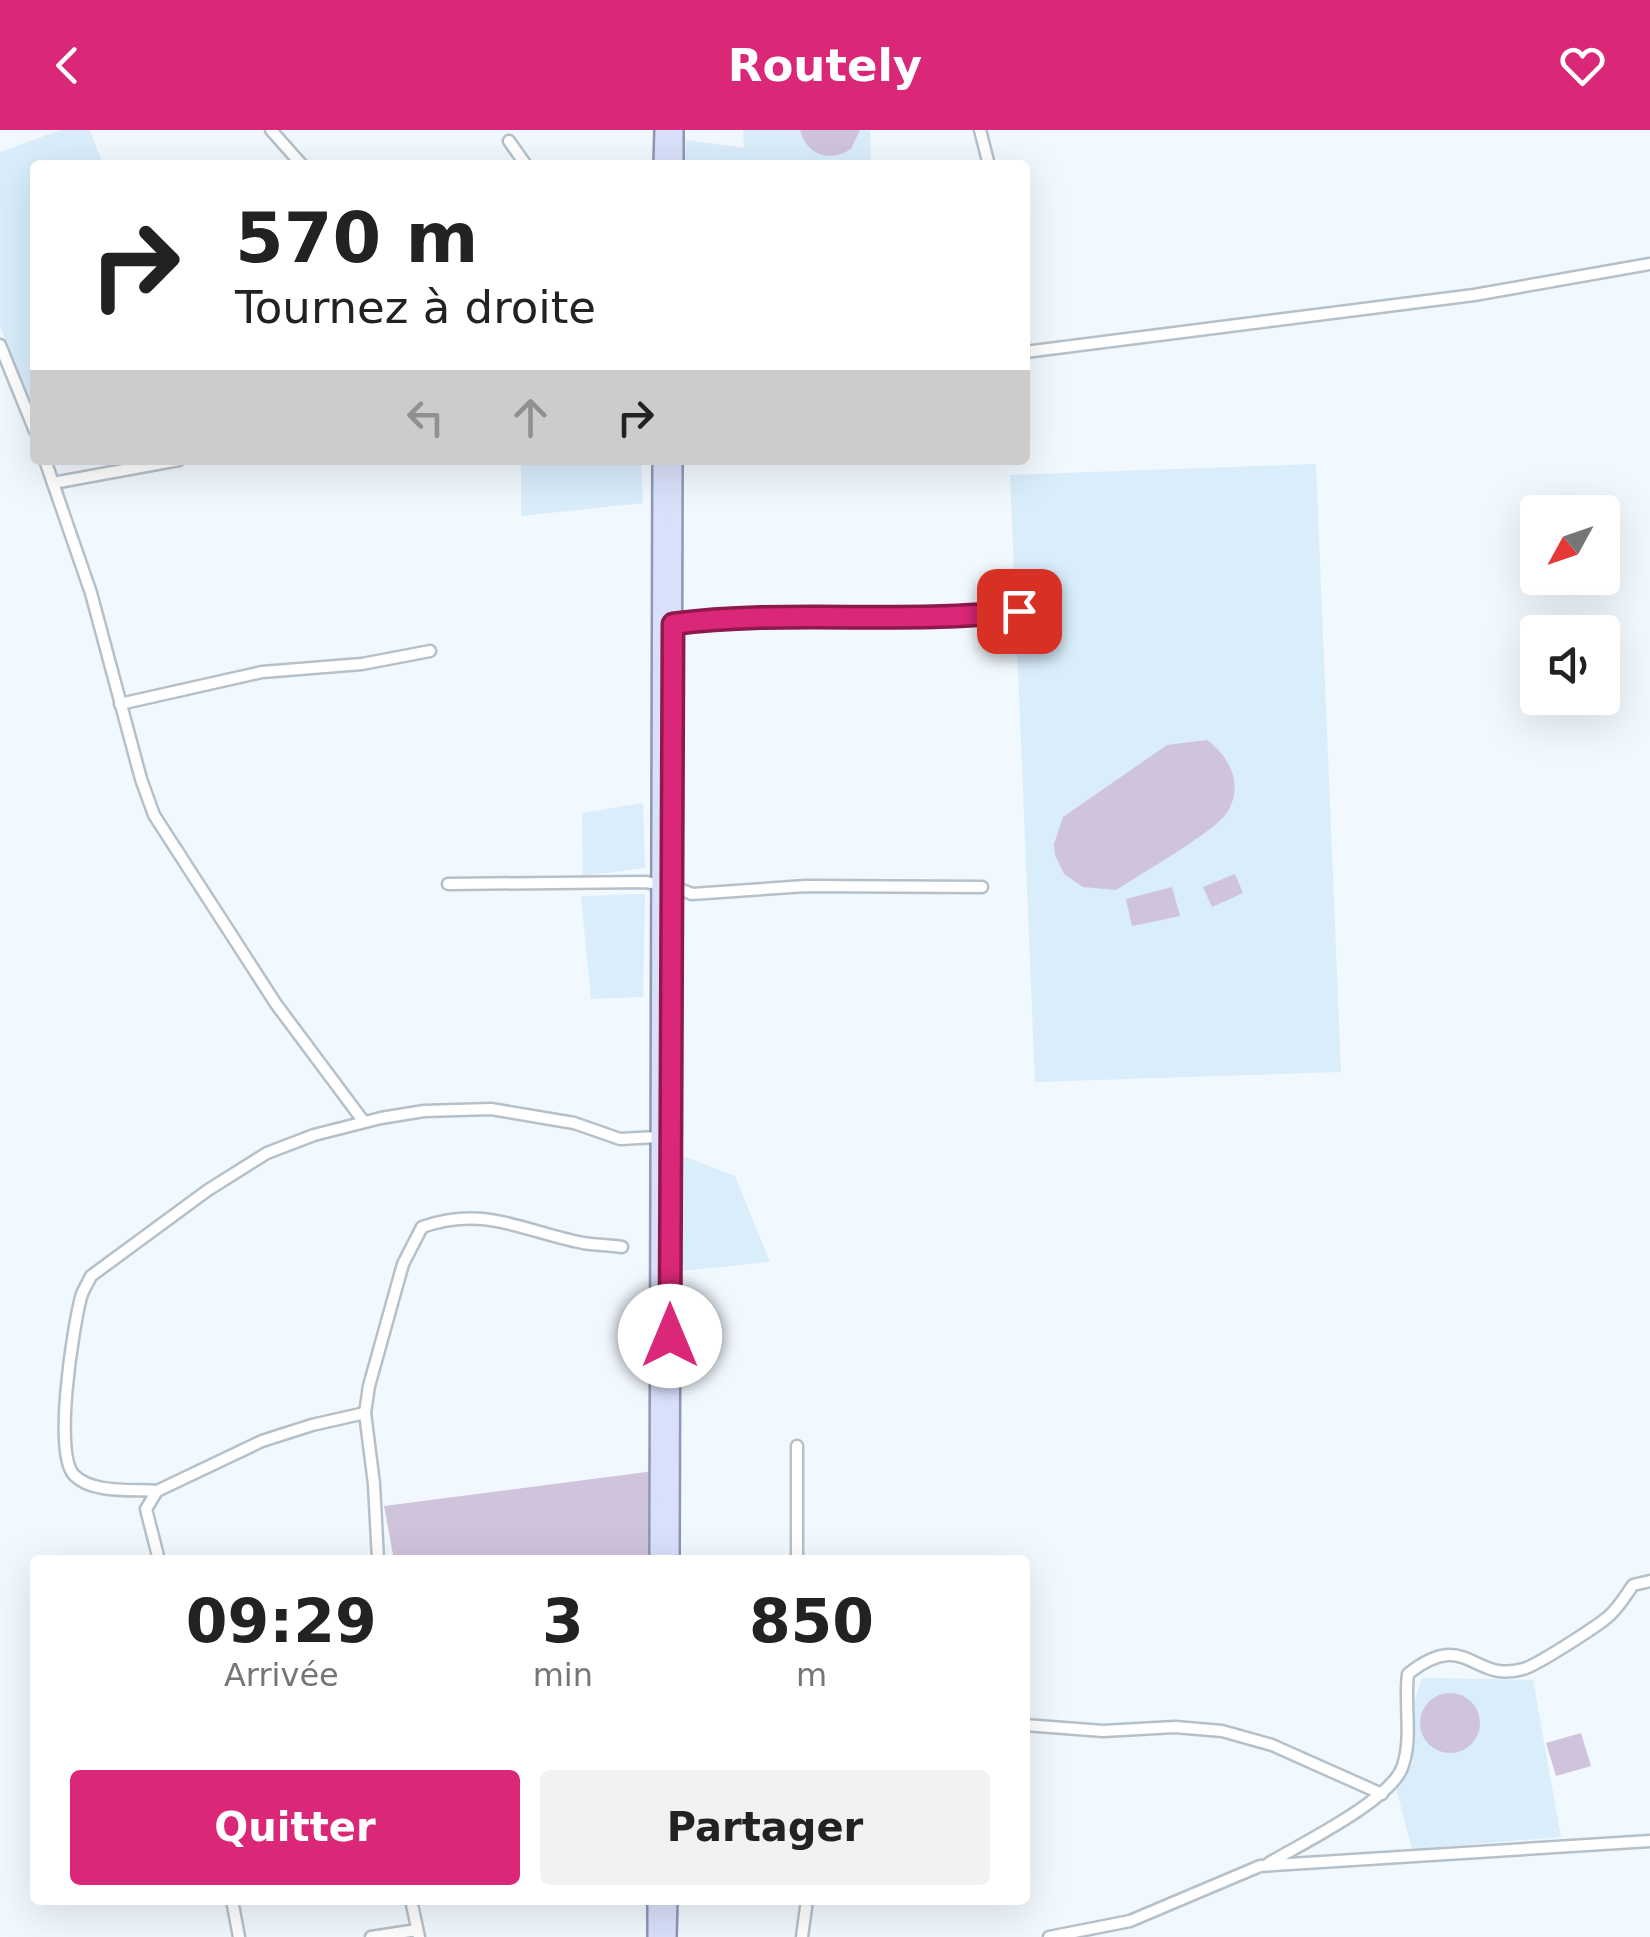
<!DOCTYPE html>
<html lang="fr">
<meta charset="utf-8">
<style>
:root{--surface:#fff;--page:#f2f2f2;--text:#222;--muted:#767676;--accent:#db2777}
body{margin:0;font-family:"DejaVu Sans",sans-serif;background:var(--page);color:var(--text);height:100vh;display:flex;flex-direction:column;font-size:38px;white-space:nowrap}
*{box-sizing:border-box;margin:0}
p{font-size:32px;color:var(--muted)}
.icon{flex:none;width:55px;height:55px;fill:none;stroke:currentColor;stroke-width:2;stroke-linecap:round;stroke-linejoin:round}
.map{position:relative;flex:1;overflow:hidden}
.drawer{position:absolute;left:30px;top:1425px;width:1000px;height:350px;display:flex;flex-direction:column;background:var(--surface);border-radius:10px;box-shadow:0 10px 40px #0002}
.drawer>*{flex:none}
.guide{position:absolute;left:30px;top:30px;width:1000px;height:305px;border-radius:10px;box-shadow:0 10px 40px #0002;background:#fff;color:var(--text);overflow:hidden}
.needle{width:65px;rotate:230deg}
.buttons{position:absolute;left:1520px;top:365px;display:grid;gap:20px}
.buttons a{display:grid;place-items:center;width:100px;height:100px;border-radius:10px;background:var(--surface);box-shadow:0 10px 40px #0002;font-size:50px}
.pin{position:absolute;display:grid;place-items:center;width:85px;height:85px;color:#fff;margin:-42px;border-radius:20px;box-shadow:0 5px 15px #0006}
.me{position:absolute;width:110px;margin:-55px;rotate:0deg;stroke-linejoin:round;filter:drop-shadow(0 0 8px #0008)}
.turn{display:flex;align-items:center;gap:35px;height:210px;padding:0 40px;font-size:45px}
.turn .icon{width:130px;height:130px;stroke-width:2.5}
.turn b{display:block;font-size:70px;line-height:85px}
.lanes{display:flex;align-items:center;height:95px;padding:0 40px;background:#0003;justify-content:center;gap:50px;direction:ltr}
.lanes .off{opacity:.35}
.eta{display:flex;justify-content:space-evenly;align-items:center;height:170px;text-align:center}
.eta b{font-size:60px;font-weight:800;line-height:70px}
.button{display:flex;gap:20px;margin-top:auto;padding:20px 40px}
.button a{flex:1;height:115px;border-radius:10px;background:var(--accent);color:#fff;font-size:40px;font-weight:800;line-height:115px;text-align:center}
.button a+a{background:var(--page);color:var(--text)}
header{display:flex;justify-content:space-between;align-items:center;height:130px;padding:0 40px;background:var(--accent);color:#fff;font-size:45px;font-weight:800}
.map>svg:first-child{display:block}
.built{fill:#d9edfb}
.green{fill:#cfc4dc}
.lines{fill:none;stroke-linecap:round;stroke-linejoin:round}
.minor-casing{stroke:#b5c1ca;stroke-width:15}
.primary-casing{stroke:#8e98b4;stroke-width:20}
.minor{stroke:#fff;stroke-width:10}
.primary{stroke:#d9e0fa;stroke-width:15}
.route-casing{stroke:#8e194d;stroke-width:25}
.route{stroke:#db2777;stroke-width:18}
</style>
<header><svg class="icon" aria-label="back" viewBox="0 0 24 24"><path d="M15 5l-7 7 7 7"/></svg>Routely<svg class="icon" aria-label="heart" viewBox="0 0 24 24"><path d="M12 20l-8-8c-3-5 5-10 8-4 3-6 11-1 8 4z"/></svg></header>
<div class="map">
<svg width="1650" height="1807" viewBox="0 0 1650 1807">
<rect width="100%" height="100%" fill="#f1f8fe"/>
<g class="built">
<polygon points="61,0 90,0 103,35 35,35 35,266 27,269 0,196 0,22"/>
<polygon points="743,0 870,0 871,35 685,35 686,10 744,18"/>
<polygon points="521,330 641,330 643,373 521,386"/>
<polygon points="1316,334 1341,942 1035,952 1010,345"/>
<polygon points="643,673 645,738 583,746 582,683"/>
<polygon points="645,764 643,867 591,869 581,766"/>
<polygon points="683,1026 735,1046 770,1132 682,1141"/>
<polygon points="1422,1548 1533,1550 1561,1707 1412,1719 1396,1658 1413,1634 1410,1583"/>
</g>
<g class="green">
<path d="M800 0H860L851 19C829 33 807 25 800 0Z"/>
<path d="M1207 610C1230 627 1245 656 1226 684 1215 701 1138 746 1116 760L1083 757 1064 744 1055 725 1054 714 1063 687 1167 615Z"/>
<polygon points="1235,744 1243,763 1212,777 1203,757"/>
<polygon points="1172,757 1180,786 1132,796 1126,769"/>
<polygon points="654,1341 649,1430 394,1430 384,1376"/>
<circle cx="1450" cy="1593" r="30"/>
<polygon points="1581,1603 1591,1636 1556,1646 1546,1613"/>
</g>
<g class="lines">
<defs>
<g id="minor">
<polyline points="271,0 302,35"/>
<polyline points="980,0 989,35"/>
<polyline points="509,11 526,35"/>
<polyline points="0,215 35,301"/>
<polyline points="1025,222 1474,165 1650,134"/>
<polyline points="45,330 91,463 141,649 154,685 276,874 364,992"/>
<polyline points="53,353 179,330"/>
<path d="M673 494C792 479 913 494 1033 479"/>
<polyline points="120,574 262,542 362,534 430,521"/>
<polyline points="448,754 645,752 672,756 692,764 806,756 982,757"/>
<polyline points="797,1316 797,1430"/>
<path d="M157 1361C134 1359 92 1364 74 1345 53 1323 73 1198 81 1167 83 1160 88 1153 91 1146L208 1060 267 1023 314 1005 381 988 424 981 491 979 574 993 620 1009 658 1007"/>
<polyline points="159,1430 146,1379 157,1361 262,1311 312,1295 365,1283"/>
<path d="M378 1430 374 1354 365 1283 369 1256 403 1134 422 1097C485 1075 522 1101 583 1113 595 1115 609 1115 622 1117"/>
<polyline points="1025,1595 1103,1601 1175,1597 1222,1601 1272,1615 1382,1664"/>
<path d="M1269 1733C1301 1714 1389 1671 1402 1638 1413 1609 1404 1575 1408 1544 1467 1497 1473 1554 1523 1539 1536 1536 1599 1495 1609 1486 1619 1477 1626 1465 1633 1455L1650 1451"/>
<polyline points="232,1770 239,1807"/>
<polyline points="411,1770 419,1807"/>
<polyline points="371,1807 417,1800"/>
<polyline points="802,1807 807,1770"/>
<polyline points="1049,1807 1130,1791 1260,1736 1650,1711"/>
</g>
<g id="primary">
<polyline points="662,35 663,0"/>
<polyline points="675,35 675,0"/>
<polyline points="658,1430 661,330"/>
<polyline points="671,1430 674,330"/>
<polyline points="656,1807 656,1770"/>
<polyline points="668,1807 669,1770"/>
</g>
</defs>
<use href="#minor" class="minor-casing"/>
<use href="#primary" class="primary-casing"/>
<use href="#minor" class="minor"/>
<use href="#primary" class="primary"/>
</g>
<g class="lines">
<defs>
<path id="route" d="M670 1206 673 494C787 479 904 495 1019 481"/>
</defs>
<use href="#route" class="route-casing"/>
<use href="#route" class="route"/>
</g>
</svg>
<div class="buttons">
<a><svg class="needle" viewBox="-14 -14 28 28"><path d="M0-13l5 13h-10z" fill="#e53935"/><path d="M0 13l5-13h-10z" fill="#767676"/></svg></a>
<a><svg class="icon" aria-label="sound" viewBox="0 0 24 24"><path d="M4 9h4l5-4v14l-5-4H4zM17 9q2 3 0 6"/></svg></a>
</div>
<div class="pin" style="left:1019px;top:481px;background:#d93025"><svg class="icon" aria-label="arrive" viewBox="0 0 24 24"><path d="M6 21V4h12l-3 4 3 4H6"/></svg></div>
<svg class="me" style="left:670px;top:1206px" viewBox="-20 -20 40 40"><circle r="19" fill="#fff"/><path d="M0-13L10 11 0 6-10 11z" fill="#db2777"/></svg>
<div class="guide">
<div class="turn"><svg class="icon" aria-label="right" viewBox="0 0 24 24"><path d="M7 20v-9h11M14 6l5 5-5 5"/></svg><div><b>570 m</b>Tournez à droite</div></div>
<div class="lanes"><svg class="icon off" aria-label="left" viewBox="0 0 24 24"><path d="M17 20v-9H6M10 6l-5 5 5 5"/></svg><svg class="icon off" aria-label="ahead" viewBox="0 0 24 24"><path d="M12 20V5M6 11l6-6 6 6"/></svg><svg class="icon" aria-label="right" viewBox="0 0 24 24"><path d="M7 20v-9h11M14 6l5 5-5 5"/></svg></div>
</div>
<section class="drawer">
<div class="eta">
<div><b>09:29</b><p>Arrivée</p></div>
<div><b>3</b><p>min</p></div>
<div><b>850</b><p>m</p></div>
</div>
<div class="button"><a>Quitter</a><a>Partager</a></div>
</section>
</div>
